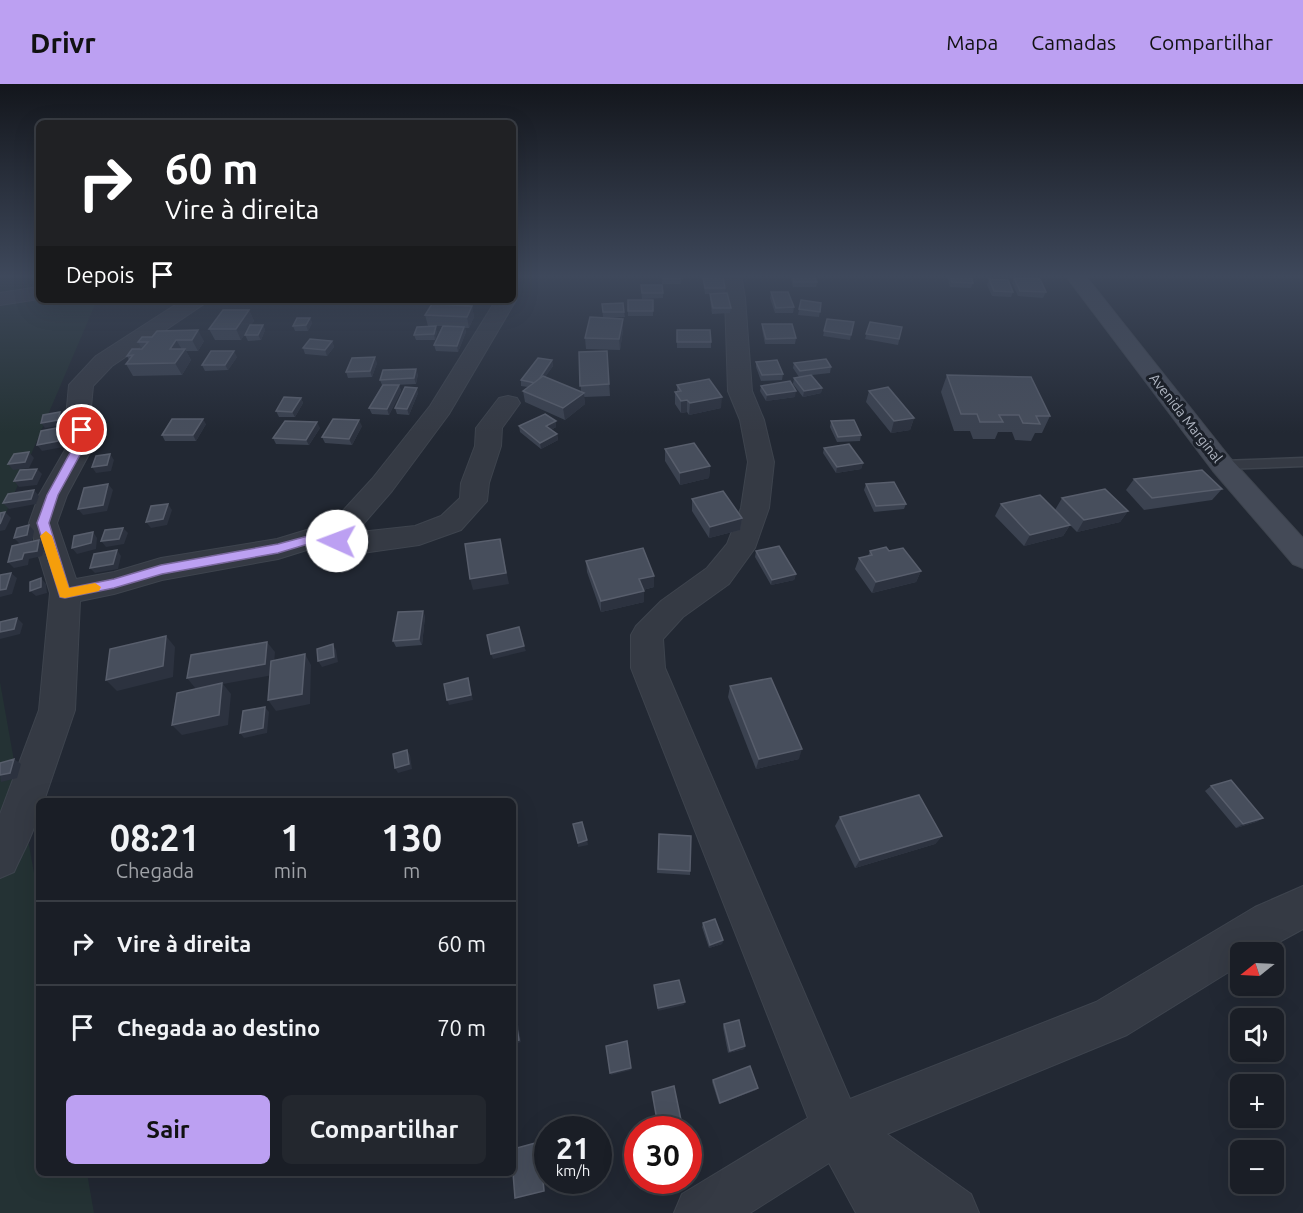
<!DOCTYPE html>
<html lang="pt">
<meta charset="utf-8">
<style>
:root{--surface:#1a1e26;--page:#23272e;--text:#f1f3f6;--muted:#9fa2a7;--line:#383c43;--accent:#bca0f2}
body{margin:0;font-family:Ubuntu,sans-serif;background:var(--page);color:var(--text);height:100vh;display:flex;flex-direction:column;font-size:22px;white-space:nowrap}
*{box-sizing:border-box;margin:0}
p{font-size:20px;color:var(--muted)}
.icon{flex:none;width:33px;height:33px;fill:none;stroke:currentColor;stroke-width:2;stroke-linecap:round;stroke-linejoin:round}
.map{position:relative;flex:1;overflow:hidden}
.panel{position:absolute;left:36px;top:714px;width:480px;height:378px;display:flex;flex-direction:column;background:var(--surface);border-radius:9px;box-shadow:0 6px 24px #0002,0 0 0 2px var(--line)}
.panel>*{flex:none}
.banner{position:absolute;left:36px;top:36px;width:480px;height:183px;border-radius:9px;box-shadow:0 6px 24px #0002,0 0 0 2px var(--line);background:#202124;color:#fff;overflow:hidden}
.needle{width:39px;rotate:252deg}
.buttons{position:absolute;left:1230px;top:858px;display:grid;gap:12px}
.buttons a{display:grid;place-items:center;width:54px;height:54px;border-radius:9px;background:var(--surface);box-shadow:0 6px 24px #0002,0 0 0 2px var(--line);font-size:30px}
.speed{position:absolute;left:534px;top:1032px;display:flex;gap:12px;font-size:30px;font-weight:700;text-align:center}
.speed>*{display:grid;place-content:center;width:78px;height:78px;border-radius:50%;background:var(--surface);box-shadow:0 6px 24px #0002,0 0 0 2px var(--line);line-height:1}
.speed small{font-size:15px;font-weight:400}
.speed .limit{border:9px solid #d22;background:#fff;color:#111}
.pin{position:absolute;display:grid;place-items:center;width:51px;height:51px;color:#fff;margin:-26px;border:3px solid #fff;border-radius:50%;box-shadow:0 2px 6px #0007}
.me{position:absolute;width:66px;margin:-33px;rotate:272deg;stroke-linejoin:round;filter:drop-shadow(0 0 4px #0008)}
.turn{display:flex;align-items:center;gap:21px;height:126px;padding:0 30px;font-size:27px}
.turn .icon{width:78px;height:78px;stroke-width:2.5}
.turn b{display:block;font-size:42px;line-height:51px}
.then{display:flex;align-items:center;height:57px;padding:0 30px;background:#0003;gap:12px;font-size:22px}
.eta{display:flex;justify-content:space-evenly;align-items:center;height:102px;text-align:center}
.eta b{font-size:36px;font-weight:700;line-height:42px}
.button{display:flex;gap:12px;margin-top:auto;padding:12px 30px}
.button a{flex:1;height:69px;border-radius:9px;background:var(--accent);color:#111;font-size:24px;font-weight:700;line-height:69px;text-align:center}
.button a+a{background:var(--page);color:var(--text)}
ul{padding:0;list-style:none}
li{display:flex;align-items:center;gap:18px;height:84px;padding:0 30px;border-top:2px solid var(--line)}
li div{flex:1}
li b{display:block;font-size:22px}
li em{font-style:normal}
header{display:flex;align-items:center;gap:36px;box-sizing:border-box;height:84px;padding:0 30px;background:var(--accent);color:#111}
header strong{font-size:28px}
nav{display:flex;gap:33px;margin-inline-start:auto;font-size:21px}
.map>svg:first-child{display:block}
.green{fill:#243234}
.lines{fill:none;stroke-linecap:round;stroke-linejoin:round}
.lane-casing{stroke:#3e444e;stroke-width:3}
.street-casing{stroke:#3e444e;stroke-width:2}
.secondary-casing{stroke:#3e444e;stroke-width:2}
.lane{fill:#353a44;fill-rule:evenodd}
.street{fill:#353a44;fill-rule:evenodd}
.secondary{fill:#444a57;fill-rule:evenodd}
.wall{fill:#3b4250}
.shaded-wall{fill:#2c323f}
.building{fill:#474e5c;stroke:#585e6c;stroke-width:1.5}
.route{fill:#bca0f2;stroke:#7a689d;stroke-width:1.5}
.slow{fill:#f59e0b}
.labels{text-anchor:middle;dominant-baseline:central;stroke-width:6;stroke-linejoin:round;paint-order:stroke}
.far-street-label{font-size:14px;fill:#afb5c1;stroke:#1b2029}
</style>
<header>
<strong>Drivr</strong>
<nav><a>Mapa</a><a>Camadas</a><a>Compartilhar</a></nav>
</header>
<div class="map">
<svg width="1303" height="1129" viewBox="0 0 1303 1129">
<rect width="100%" height="100%" fill="#222833"/>
<g class="green">
<polygon points="0,191 39,191 39,216 97,216 0,443"/>
<polygon points="0,598 39,817 39,1089 87,1089 94,1129 0,1129"/>
</g>
<g class="lines">
<defs>
<polygon id="lane" points="1303,374 1303,382 1222,385 1215,381 1222,377"/>
<g id="street">
<polygon points="721,191 741,191 745,214 752,307 764,336 774,378 769,424 755,464 729,500 683,533 663,555 665,584 850,1015 1096,918 1255,823 1303,802 1303,845 1261,868 1240,868 1240,881 1127,951 887,1050 971,1110 979,1129 856,1129 829,1079 750,1129 674,1129 682,1110 808,1034 631,584 631,551 636,542 661,517 707,484 727,460 741,424 748,378 740,336 728,307 725,214"/>
<polygon points="39,203 39,215 0,221 0,209"/>
<path d="M513 212 516 216 449 330 392 407 359 445 351 449 415 442 441 432 460 414 461 399 475 362 476 344 499 314 508 312 517 314 520 319 502 344 501 362 489 399 487 417 461 446 419 461 355 470 310 465 278 475 162 496 114 510 80 517 75 626 44 717H39C39 742 24 765 14 788L0 794V730L39 626 50 509 29 439 39 411 69 359 67 323 69 301 96 272 183 216H207L204 220 112 282 93 302 91 323 95 359 67 411 57 439 76 495 114 488 161 474 277 455 320 442 339 431 372 395 430 322 496 216H513Z"/>
</g>
<polygon id="secondary" points="1065,191 1085,191 1231,375 1303,454 1303,484 1293,480 1213,387"/>
</defs>
<use href="#lane" class="lane-casing"/>
<use href="#street" class="street-casing"/>
<use href="#secondary" class="secondary-casing"/>
<use href="#lane" class="lane"/>
<use href="#street" class="street"/>
<use href="#secondary" class="secondary"/>
</g>
<g class="wall">
<rect x="662" y="191" width="19" height="9"/>
<polygon points="701,191 721,191 721,193 725,204 725,209 731,224 730,229 712,230 710,215 710,210 715,210 705,210 703,195 701,195"/>
<polygon points="790,191 814,191 817,198 816,203 793,203"/>
<polygon points="947,191 971,191 973,199 971,204 950,203"/>
<polygon points="1014,194 1046,208 1043,214 1018,212 1012,199"/>
<polygon points="989,195 1013,208 1011,213 992,212 987,201"/>
<polygon points="641,201 663,209 663,214 642,215"/>
<polygon points="771,208 794,223 793,229 775,229 770,214"/>
<rect x="628" y="216" width="25" height="16"/>
<polygon points="801,216 821,219 819,233 798,231"/>
<polygon points="602,220 624,228 625,233 605,234 623,246 620,266 586,265 585,254 603,234"/>
<polygon points="472,222 474,233 469,244 465,244 466,248 458,268 436,267 434,261 442,242 428,242 425,231"/>
<polygon points="249,226 254,237 251,241 263,241 265,246 261,256 248,257 245,251 248,245 241,256 215,256 209,245"/>
<polygon points="310,234 312,239 308,247 295,247 293,242"/>
<polygon points="827,235 854,238 850,256 823,252"/>
<polygon points="870,238 902,243 898,261 865,255"/>
<polygon points="762,240 796,254 795,260 765,260 762,245"/>
<polygon points="677,246 711,258 711,264 677,264"/>
<polygon points="157,247 204,257 198,267 186,267 191,276 182,291 133,292 126,280 129,276 127,272 142,265 138,258 152,253"/>
<polygon points="437,248 435,256 416,256 414,251"/>
<polygon points="332,257 334,263 327,272 305,270 303,264"/>
<polygon points="607,267 610,312 584,313 585,320 565,336 525,318 523,307 528,303 521,302 521,296 552,276 553,282 545,293 581,308 579,268"/>
<polygon points="237,273 228,286 205,287 202,281"/>
<polygon points="756,278 783,290 782,296 761,297 756,283"/>
<polygon points="377,279 372,293 348,294 346,288"/>
<polygon points="794,279 831,283 830,289 812,291 822,304 821,309 803,313 793,300 794,294 799,293 793,284"/>
<polygon points="418,290 416,300 394,301 399,301 401,307 389,331 372,330 369,324 382,301 380,296"/>
<polygon points="947,291 1050,332 1042,349 1035,349 1031,357 1015,356 1012,348 998,348 995,355 973,355 970,347 954,347 941,308"/>
<polygon points="677,301 721,324 689,331 687,328 681,329 675,320 675,308 677,308"/>
<polygon points="761,302 795,313 766,317 760,307"/>
<polygon points="869,307 914,334 910,346 891,349 866,318"/>
<polygon points="418,309 409,331 397,330 395,324"/>
<polygon points="301,314 303,319 295,333 279,333 276,327"/>
<polygon points="556,337 556,343 551,346 557,350 558,356 541,365 520,348 519,342"/>
<polygon points="831,337 861,351 860,357 837,358 830,343"/>
<polygon points="206,340 196,357 165,357 162,351"/>
<polygon points="362,342 352,361 325,359 322,353"/>
<polygon points="320,344 309,361 276,360 273,354"/>
<polygon points="824,364 863,379 861,385 836,389 823,369"/>
<polygon points="665,365 710,382 709,394 680,401 665,377"/>
<polygon points="1134,395 1222,405 1212,416 1144,426 1126,406"/>
<polygon points="866,400 906,420 904,425 874,428 864,406"/>
<polygon points="1062,414 1128,427 1120,438 1077,448 1070,441 1063,452 1024,462 995,432 1001,420 1055,426"/>
<polygon points="692,415 742,434 740,446 709,454 692,427"/>
<polygon points="756,467 796,490 794,496 771,501 755,473"/>
<polygon points="870,467 889,467 921,487 916,498 872,509 855,485 859,474 868,472"/>
<polygon points="586,477 654,492 654,503 643,506 644,518 601,528 587,488"/>
<polygon points="425,532 422,561 396,563 393,557"/>
<polygon points="730,602 799,675 756,685 728,613"/>
<polygon points="1211,702 1263,734 1256,738 1236,744 1205,707"/>
<polygon points="840,733 942,752 935,760 855,784 835,742"/>
<polygon points="659,750 690,787 690,791 657,789"/>
<polygon points="703,839 723,856 722,860 709,864 702,843"/>
<polygon points="724,940 745,962 744,965 728,969 723,943"/>
<polygon points="713,996 758,1004 756,1006 719,1020 712,998"/>
</g>
<g class="shaded-wall">
<polygon points="472,222 474,233 469,244 467,233"/>
<polygon points="249,226 254,237 241,256 236,245"/>
<polygon points="310,234 312,239 308,247 306,241"/>
<polygon points="623,235 623,246 620,266 619,255"/>
<polygon points="263,241 265,246 261,256 258,251"/>
<polygon points="436,242 437,248 435,256 434,250"/>
<polygon points="464,243 466,248 458,268 457,262"/>
<polygon points="198,246 204,257 198,267 192,256"/>
<polygon points="176,256 183,267 170,265"/>
<polygon points="332,257 334,263 327,272 325,266"/>
<polygon points="185,265 191,276 182,291 175,279"/>
<polygon points="234,267 237,273 228,286 225,281"/>
<polygon points="375,273 377,279 372,293 370,287"/>
<polygon points="552,276 553,282 537,304 536,299"/>
<polygon points="416,285 418,290 416,300 414,294"/>
<polygon points="399,301 401,307 389,331 387,325"/>
<polygon points="417,304 418,309 409,331 407,325"/>
<polygon points="822,304 821,309 803,313 804,307"/>
<polygon points="796,307 795,313 766,317 767,311"/>
<polygon points="584,309 585,320 565,336 563,324"/>
<polygon points="722,313 721,324 689,331 690,319"/>
<polygon points="301,314 303,319 295,333 292,328"/>
<polygon points="687,316 687,328 681,329 681,317"/>
<polygon points="60,328 64,334 63,341 45,344 41,339"/>
<polygon points="914,334 910,346 891,349 894,337"/>
<polygon points="203,335 206,340 196,357 193,351"/>
<polygon points="359,336 362,342 352,361 349,355"/>
<polygon points="556,337 556,343 547,348 546,342"/>
<polygon points="317,338 320,344 309,361 306,356"/>
<polygon points="62,343 66,349 63,363 42,367 37,361"/>
<polygon points="557,350 558,356 541,365 540,359"/>
<polygon points="29,368 34,374 29,384 13,386 8,380"/>
<polygon points="110,370 114,376 111,387 96,389 92,383"/>
<polygon points="863,379 861,385 836,389 837,383"/>
<polygon points="710,382 709,394 680,401 680,389"/>
<polygon points="37,385 42,390 37,401 19,403 14,397"/>
<polygon points="108,400 113,406 107,427 83,431 78,425"/>
<polygon points="34,406 39,412 36,420 9,425 3,419"/>
<polygon points="168,420 172,426 167,441 151,444 146,438"/>
<polygon points="1128,427 1120,438 1077,448 1084,436"/>
<polygon points="5,428 11,434 5,446 0,447 0,440"/>
<polygon points="742,434 740,446 709,454 710,443"/>
<polygon points="29,441 34,447 32,457 20,460 14,454"/>
<polygon points="1070,441 1063,452 1024,462 1030,451"/>
<polygon points="123,444 128,449 124,460 106,463 101,457"/>
<polygon points="93,448 97,454 96,465 77,470 72,464"/>
<polygon points="500,455 509,500 473,506 470,495"/>
<polygon points="39,456 45,462 42,472 29,475 28,481 14,484 8,478 24,469"/>
<polygon points="117,466 121,472 118,485 95,489 90,484"/>
<polygon points="921,487 916,498 872,509 876,498"/>
<polygon points="11,489 17,494 12,510 0,513 0,506"/>
<polygon points="796,490 794,496 771,501 772,496"/>
<polygon points="654,492 654,503 639,507 639,495"/>
<polygon points="41,494 46,500 47,509 36,512 30,507"/>
<polygon points="644,507 644,518 601,528 601,517"/>
<polygon points="423,527 425,532 422,561 419,555"/>
<polygon points="17,534 23,540 20,550 0,555 0,548"/>
<polygon points="166,552 175,563 173,593 117,607 106,596"/>
<polygon points="267,558 275,568 273,591 223,600 231,610 228,641 182,651 172,641 196,605 187,594"/>
<polygon points="333,560 336,566 338,578 322,583 318,577"/>
<polygon points="524,562 526,567 493,575 491,570"/>
<polygon points="305,570 311,581 310,620 276,627 268,616"/>
<polygon points="468,594 473,616 449,621 447,616"/>
<polygon points="265,623 269,628 267,649 244,654 240,649"/>
<polygon points="802,665 799,675 756,685 759,675"/>
<polygon points="407,666 410,671 412,685 398,689 395,684"/>
<polygon points="14,675 21,680 17,694 1,698 0,691"/>
<polygon points="1263,734 1256,738 1236,744 1243,740"/>
<polygon points="942,752 935,760 855,784 860,776"/>
<polygon points="587,756 588,761 578,763 578,759"/>
<polygon points="723,856 722,860 709,864 710,861"/>
<polygon points="685,918 684,921 658,927 658,924"/>
<polygon points="514,926 516,929 521,958 513,961"/>
<polygon points="745,962 744,965 728,969 730,967"/>
<polygon points="631,984 631,986 611,991 610,989"/>
<polygon points="758,1004 756,1006 719,1020 720,1019"/>
<polygon points="681,1036 681,1037 658,1043 658,1042"/>
<polygon points="539,1058 541,1059 545,1107 515,1114"/>
</g>
<g class="building">
<polygon points="662,191 681,191 682,194 662,194"/>
<polygon points="792,191 814,191 817,198 794,198"/>
<polygon points="950,191 971,191 973,199 952,198"/>
<polygon points="723,193 725,204 705,204 703,194"/>
<polygon points="1014,194 1040,195 1046,208 1020,207"/>
<polygon points="989,195 1008,196 1013,208 994,207"/>
<polygon points="641,201 662,201 663,209 642,209"/>
<polygon points="771,208 788,208 794,223 776,224"/>
<polygon points="727,209 731,224 713,224 710,210"/>
<rect x="628" y="216" width="25" height="11"/>
<polygon points="801,216 821,219 820,228 799,225"/>
<polygon points="623,219 624,228 603,228 602,220"/>
<polygon points="432,220 472,222 467,233 425,231"/>
<polygon points="223,226 249,226 236,245 209,245"/>
<polygon points="590,233 623,235 619,255 585,254"/>
<polygon points="297,234 310,234 306,241 293,242"/>
<polygon points="827,235 854,238 851,251 824,247"/>
<polygon points="870,238 902,243 899,255 866,250"/>
<polygon points="762,240 792,240 796,254 766,255"/>
<polygon points="250,241 263,241 258,251 245,251"/>
<polygon points="436,242 434,250 414,251 417,243"/>
<polygon points="443,242 464,243 457,262 434,261"/>
<polygon points="198,246 192,256 176,256 170,265 185,265 175,279 126,280 133,271 127,272 132,265 142,265 148,258 138,258 142,253 152,253 157,247"/>
<polygon points="677,246 710,246 711,258 677,258"/>
<polygon points="310,255 332,257 325,266 303,264"/>
<polygon points="211,267 234,267 225,281 202,281"/>
<polygon points="607,267 609,300 580,302 579,268"/>
<polygon points="375,273 370,287 346,288 352,274"/>
<polygon points="538,274 552,276 538,297 535,299 521,296"/>
<polygon points="826,275 831,283 800,287 794,279"/>
<polygon points="777,276 783,290 762,291 756,278"/>
<polygon points="416,285 414,294 380,296 383,286"/>
<polygon points="811,291 822,304 804,307 794,294"/>
<polygon points="947,291 1031,293 1050,332 1036,332 1040,340 1023,339 1019,331 999,331 1003,338 980,338 977,330 961,330"/>
<polygon points="543,292 584,309 563,324 523,307"/>
<polygon points="709,295 722,313 690,319 687,316 681,317 675,308 681,307 677,301"/>
<polygon points="790,297 796,307 767,311 761,302"/>
<polygon points="383,301 399,301 387,325 369,324"/>
<polygon points="405,303 417,304 407,325 395,324"/>
<polygon points="888,303 914,334 894,337 869,307"/>
<polygon points="284,313 301,314 292,328 276,327"/>
<polygon points="60,328 58,336 41,339 43,331"/>
<polygon points="545,330 556,337 546,342 557,350 540,359 519,342"/>
<polygon points="172,335 203,335 193,351 162,351"/>
<polygon points="333,335 359,336 349,355 322,353"/>
<polygon points="854,336 861,351 838,353 831,337"/>
<polygon points="285,337 317,338 306,356 273,354"/>
<polygon points="62,343 58,357 37,361 41,347"/>
<polygon points="694,359 710,382 680,389 665,365"/>
<polygon points="849,360 863,379 837,383 824,364"/>
<polygon points="29,368 25,378 8,380 14,370"/>
<polygon points="110,370 107,381 92,383 96,372"/>
<polygon points="37,385 32,395 14,397 20,386"/>
<polygon points="1202,386 1222,405 1152,414 1134,395"/>
<polygon points="894,398 906,420 876,422 866,400"/>
<polygon points="108,400 103,421 78,425 84,404"/>
<polygon points="1105,405 1128,427 1084,436 1062,414"/>
<polygon points="34,406 31,415 3,419 8,410"/>
<polygon points="723,407 742,434 710,443 692,415"/>
<polygon points="1040,411 1070,441 1030,451 1001,420"/>
<polygon points="168,420 163,435 146,438 151,422"/>
<polygon points="5,428 0,440 0,429"/>
<polygon points="29,441 27,451 14,454 17,444"/>
<polygon points="123,444 119,455 101,457 105,446"/>
<polygon points="93,448 91,459 72,464 74,452"/>
<polygon points="500,455 506,489 470,495 465,460"/>
<polygon points="39,456 37,467 24,469 22,475 8,478 12,462"/>
<polygon points="779,462 796,490 772,496 756,467"/>
<polygon points="886,463 889,467 903,464 921,487 876,498 859,474 872,471 870,467"/>
<polygon points="643,464 654,492 639,495 644,507 601,517 586,477"/>
<polygon points="117,466 113,480 90,484 94,470"/>
<polygon points="11,489 6,505 0,506 0,491"/>
<polygon points="41,494 41,503 30,507 30,498"/>
<polygon points="423,527 419,555 393,557 398,528"/>
<polygon points="17,534 14,545 0,548 0,538"/>
<polygon points="519,543 524,562 491,570 487,551"/>
<polygon points="166,552 163,582 106,596 110,565"/>
<polygon points="267,558 265,580 187,594 191,571"/>
<polygon points="333,560 334,573 318,577 317,565"/>
<polygon points="305,570 302,610 268,616 271,577"/>
<polygon points="468,594 471,611 447,616 444,600"/>
<polygon points="771,594 802,665 759,675 730,602"/>
<polygon points="222,599 219,631 172,641 177,609"/>
<polygon points="265,623 263,644 240,649 243,627"/>
<polygon points="407,666 409,680 395,684 393,670"/>
<polygon points="14,675 10,689 0,691 0,679"/>
<polygon points="1231,696 1263,734 1243,740 1211,702"/>
<polygon points="919,711 942,752 860,776 840,733"/>
<polygon points="582,738 587,756 578,759 573,740"/>
<polygon points="659,750 691,752 690,787 658,785"/>
<polygon points="715,835 723,856 710,861 703,839"/>
<polygon points="679,896 685,918 658,924 654,901"/>
<polygon points="513,926 514,926 519,956 513,958"/>
<polygon points="739,936 745,962 730,967 724,940"/>
<polygon points="627,957 631,984 610,989 606,962"/>
<polygon points="750,982 758,1004 720,1019 713,996"/>
<polygon points="674,1002 681,1036 658,1042 652,1008"/>
<polygon points="539,1058 544,1107 515,1114 513,1089 513,1065"/>
</g>
<linearGradient id="sky" x2="0" y2="1"><stop stop-color="#13161c"/><stop offset="0.55" stop-color="#3e485b"/><stop offset="1" stop-color="#3e485b" stop-opacity="0"/></linearGradient>
<rect width="1303" height="349" fill="url(#sky)"/>
<polygon class="route" points="82,343 87,346 87,358 58,411 49,439 69,504 114,495 161,481 278,460 308,452 337,453 343,457 337,462 308,460 278,469 162,490 114,504 65,514 60,513 37,439 47,411 76,358 76,346"/>
<polygon class="slow" points="46,447 52,452 69,504 95,499 101,503 99,507 65,514 60,513 40,452"/>
<g class="labels">
<g class="far-street-label">
<text transform="translate(1186 334) rotate(52)">Avenida Marginal</text>
</g>
</g>
</svg>
<div class="buttons">
<a><svg class="needle" viewBox="-14 -14 28 28"><path d="M0-13l5 13h-10z" fill="#e53935"/><path d="M0 13l5-13h-10z" fill="#9fa2a7"/></svg></a>
<a><svg class="icon" aria-label="sound" viewBox="0 0 24 24"><path d="M4 9h4l5-4v14l-5-4H4zM17 9q2 3 0 6"/></svg></a>
<a>+</a>
<a>−</a>
</div>
<div class="speed"><div>21<small>km/h</small></div><div class="limit">30</div></div>
<div class="pin" style="left:82px;top:346px;background:#d93025"><svg class="icon" aria-label="arrive" viewBox="0 0 24 24"><path d="M6 21V4h12l-3 4 3 4H6"/></svg></div>
<svg class="me" style="left:337px;top:457px" viewBox="-20 -20 40 40"><circle r="19" fill="#fff"/><path d="M0-13L10 11 0 6-10 11z" fill="#bca0f2"/></svg>
<div class="banner">
<div class="turn"><svg class="icon" aria-label="right" viewBox="0 0 24 24"><path d="M7 20v-9h11M14 6l5 5-5 5"/></svg><div><b>60 m</b>Vire à direita</div></div>
<div class="then">Depois<svg class="icon" aria-label="arrive" viewBox="0 0 24 24"><path d="M6 21V4h12l-3 4 3 4H6"/></svg></div>
</div>
<section class="panel">
<div class="eta">
<div><b>08:21</b><p>Chegada</p></div>
<div><b>1</b><p>min</p></div>
<div><b>130</b><p>m</p></div>
</div>
<ul>
<li><svg class="icon" aria-label="right" viewBox="0 0 24 24"><path d="M7 20v-9h11M14 6l5 5-5 5"/></svg><div><b>Vire à direita</b></div><em>60 m</em></li>
<li><svg class="icon" aria-label="arrive" viewBox="0 0 24 24"><path d="M6 21V4h12l-3 4 3 4H6"/></svg><div><b>Chegada ao destino</b></div><em>70 m</em></li>
</ul>
<div class="button"><a>Sair</a><a>Compartilhar</a></div>
</section>
</div>
